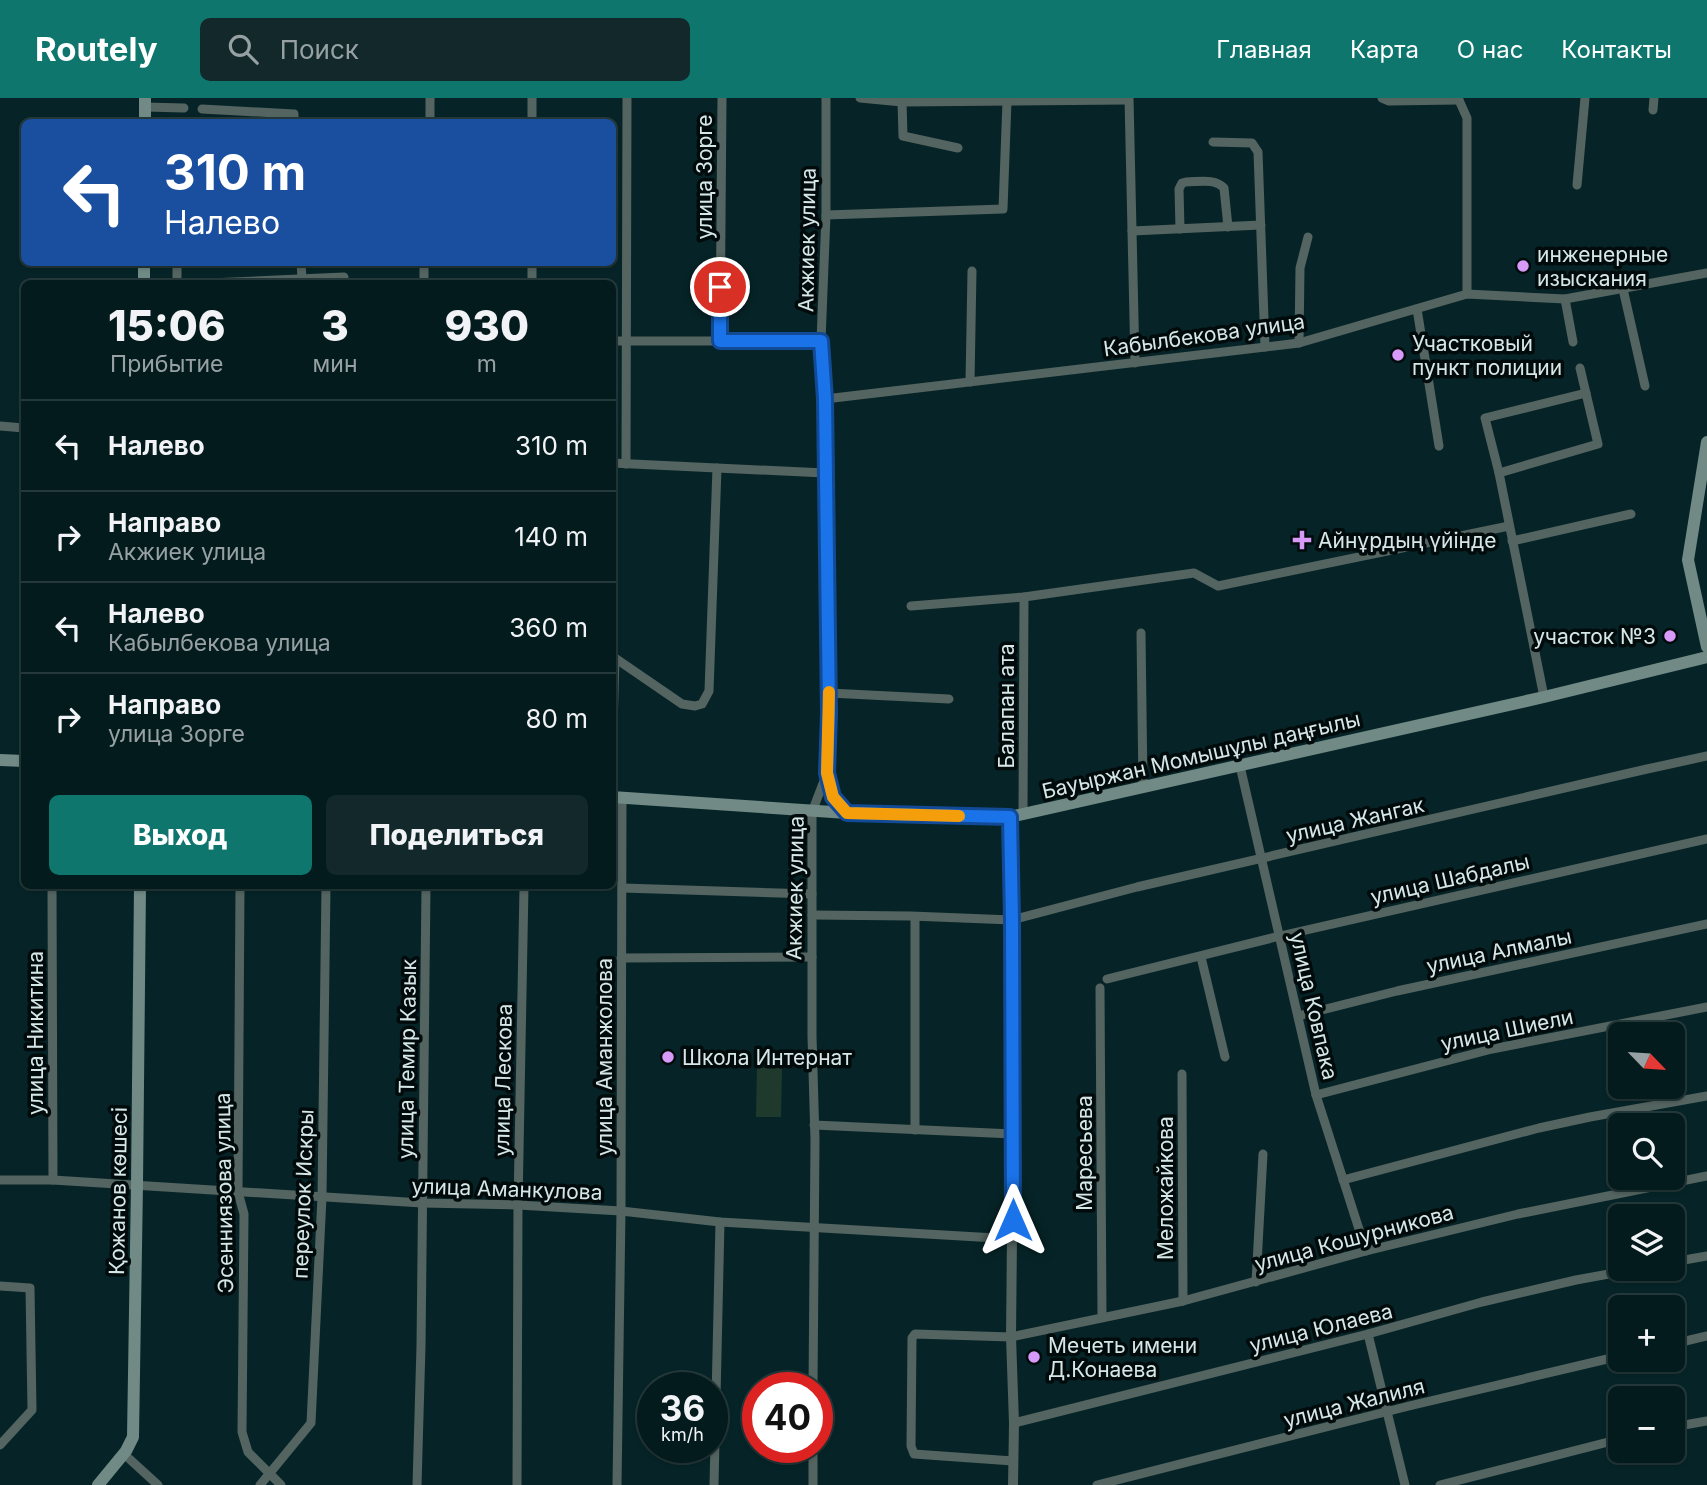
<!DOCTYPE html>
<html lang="ru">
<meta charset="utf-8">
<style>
:root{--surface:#041b1d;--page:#12282a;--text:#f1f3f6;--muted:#97a1a4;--line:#25393b;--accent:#0f766e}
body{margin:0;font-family:Inter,sans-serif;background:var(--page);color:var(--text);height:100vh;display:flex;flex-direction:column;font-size:26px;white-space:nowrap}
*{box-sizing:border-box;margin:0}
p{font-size:23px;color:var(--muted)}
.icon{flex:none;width:38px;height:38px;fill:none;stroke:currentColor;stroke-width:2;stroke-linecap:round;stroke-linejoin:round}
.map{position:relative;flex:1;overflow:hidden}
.panel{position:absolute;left:21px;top:182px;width:595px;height:609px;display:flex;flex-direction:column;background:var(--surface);border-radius:10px;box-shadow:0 2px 5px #0004,0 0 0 2px var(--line)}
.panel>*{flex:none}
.banner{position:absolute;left:21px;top:21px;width:595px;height:147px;border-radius:10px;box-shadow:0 2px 5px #0004,0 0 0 2px var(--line);background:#1a4fa0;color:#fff;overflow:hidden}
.needle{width:46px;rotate:115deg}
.controls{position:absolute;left:1608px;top:924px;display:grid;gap:14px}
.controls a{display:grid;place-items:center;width:77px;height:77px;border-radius:10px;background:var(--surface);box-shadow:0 2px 5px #0004,0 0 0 2px var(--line);font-size:35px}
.speed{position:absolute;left:637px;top:1274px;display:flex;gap:14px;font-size:35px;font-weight:700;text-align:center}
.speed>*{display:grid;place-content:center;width:91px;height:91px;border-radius:50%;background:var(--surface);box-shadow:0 2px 5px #0004,0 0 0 2px var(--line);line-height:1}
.speed small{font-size:18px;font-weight:400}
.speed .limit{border:10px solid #d22;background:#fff;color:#111}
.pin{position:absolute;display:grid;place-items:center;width:60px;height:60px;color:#fff;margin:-30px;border:4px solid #fff;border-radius:50%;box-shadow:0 2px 7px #0007}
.me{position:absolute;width:77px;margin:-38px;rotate:0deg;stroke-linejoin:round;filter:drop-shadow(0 0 5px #0008)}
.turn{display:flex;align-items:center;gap:24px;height:147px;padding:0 28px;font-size:32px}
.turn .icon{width:91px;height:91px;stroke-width:2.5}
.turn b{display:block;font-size:49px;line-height:60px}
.eta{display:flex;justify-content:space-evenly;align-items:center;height:119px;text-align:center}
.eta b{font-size:42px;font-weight:800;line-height:49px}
.action{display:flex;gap:14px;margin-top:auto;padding:14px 28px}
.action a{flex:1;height:80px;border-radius:10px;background:var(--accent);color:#fff;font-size:28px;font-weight:800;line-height:80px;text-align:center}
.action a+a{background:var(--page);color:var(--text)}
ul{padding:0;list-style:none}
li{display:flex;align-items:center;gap:21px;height:91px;padding:0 28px;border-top:2px solid var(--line)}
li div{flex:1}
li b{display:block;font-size:26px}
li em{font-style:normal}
header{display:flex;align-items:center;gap:42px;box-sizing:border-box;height:98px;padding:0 35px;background:var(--accent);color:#fff}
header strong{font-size:33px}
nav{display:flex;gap:38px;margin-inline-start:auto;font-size:24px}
.search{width:490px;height:63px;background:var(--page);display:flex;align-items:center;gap:18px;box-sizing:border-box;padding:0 24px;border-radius:10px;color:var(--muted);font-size:26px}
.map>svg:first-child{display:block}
.pitch{fill:#1f3a2c}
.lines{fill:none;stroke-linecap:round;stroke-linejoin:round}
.minor{stroke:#546460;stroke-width:9}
.tertiary{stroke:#546460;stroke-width:10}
.secondary{stroke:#718a86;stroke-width:12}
.route-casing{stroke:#114b97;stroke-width:18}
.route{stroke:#1a73e8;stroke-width:12}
.slow{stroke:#f59e0b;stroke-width:12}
.poi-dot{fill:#d89af8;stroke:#020b0c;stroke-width:2.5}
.labels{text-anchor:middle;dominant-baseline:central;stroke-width:7;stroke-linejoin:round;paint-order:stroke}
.street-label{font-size:21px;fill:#d6e7e8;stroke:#020b0c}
.poi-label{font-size:21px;fill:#d6e7e8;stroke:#020b0c;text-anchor:start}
</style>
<header>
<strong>Routely</strong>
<div class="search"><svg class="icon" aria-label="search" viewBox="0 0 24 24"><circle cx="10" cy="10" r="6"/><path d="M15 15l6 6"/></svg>Поиск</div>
<nav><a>Главная</a><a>Карта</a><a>О нас</a><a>Контакты</a></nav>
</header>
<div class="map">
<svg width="1707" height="1387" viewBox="0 0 1707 1387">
<rect width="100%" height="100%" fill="#062427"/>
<polygon class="pitch" points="757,970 782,970 781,1019 756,1019"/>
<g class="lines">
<g class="minor">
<polyline points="860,0 902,4 1128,2"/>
<polyline points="1129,0 1135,265"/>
<polyline points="1382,0 1389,3 1459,2"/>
<polyline points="1458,0 1467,20 1467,196"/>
<polyline points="902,4 903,38 958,50"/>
<polyline points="145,9 184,10"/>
<polyline points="202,11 294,16 294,24"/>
<polyline points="1653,12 1654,0"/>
<polyline points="430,24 430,0"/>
<polyline points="532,24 532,0"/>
<polyline points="1213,44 1252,45 1258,54 1265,249"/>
<polyline points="1577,87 1585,0"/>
<polyline points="826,117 1003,111 1007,3"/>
<path d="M1180 131 1179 91 1182 85 1186 84C1199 84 1215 80 1224 90L1228 129"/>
<polyline points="1132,133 1261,127"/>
<polyline points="301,164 302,181"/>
<polyline points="177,186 177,164"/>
<polyline points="186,186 344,179"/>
<polyline points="424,186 424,164"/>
<polyline points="532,186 532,164"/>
<polyline points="1623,191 1645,288"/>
<polyline points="1565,201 1573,244"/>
<polyline points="1417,211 1439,348"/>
<polyline points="612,243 821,243"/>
<polyline points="720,243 722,0"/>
<polyline points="1299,245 1300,170 1308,139"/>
<polyline points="970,284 972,173"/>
<polyline points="825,301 1299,245 1467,196 1565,201 1707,175"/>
<polyline points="0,328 24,330"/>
<polyline points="612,365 825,375"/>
<polyline points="626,366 627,0"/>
<polyline points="1499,375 1485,320 1586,295"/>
<polyline points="1512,443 1631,416"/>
<polyline points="911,508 1024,499 1194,475 1218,488 1509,428"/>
<polyline points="1141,535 1143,689"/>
<polyline points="612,558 682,606 695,608 702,606 709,593 717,370"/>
<polyline points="829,595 949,601"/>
<polyline points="1544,599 1499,375 1598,346 1580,270"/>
<polyline points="612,667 615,560"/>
<polyline points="1240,668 1316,997 1366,1153"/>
<polyline points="827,675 833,699 847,715"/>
<polyline points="1023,717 1024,499"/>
<polyline points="52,788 53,1082"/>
<polyline points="240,788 238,1094 244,1116 242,1334 248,1354 281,1387"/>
<polyline points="623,790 812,796"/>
<polyline points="812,817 911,818 1012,822 1137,789 1647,671 1707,658"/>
<polyline points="915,820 915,1032"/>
<polyline points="1201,859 1225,959"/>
<polyline points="621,860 812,859"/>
<polyline points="1107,881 1280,838 1707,741"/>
<polyline points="1100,890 1102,1219"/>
<polyline points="1298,918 1397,893 1707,826"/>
<polyline points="1182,976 1183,1203"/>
<polyline points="1316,997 1492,951 1707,909"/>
<polyline points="814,1027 1013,1036"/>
<polyline points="0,1082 53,1082 422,1105 518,1107 621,1113 720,1124 1013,1141"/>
<polyline points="1343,1082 1539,1030 1590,1019 1707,998"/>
<polyline points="1673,1164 1707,1158"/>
<polyline points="1256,1184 1263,1056"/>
<polyline points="0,1188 30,1190 32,1312 0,1347"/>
<polyline points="1368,1236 1405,1387"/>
<polyline points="1673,1246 1707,1238"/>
<polyline points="813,1290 815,1042 812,938 812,714 827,675 829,615 825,301 821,243 826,117 826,0"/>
<polyline points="1014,1325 1368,1236 1482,1204 1576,1182 1636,1171"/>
<polyline points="1673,1329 1707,1323"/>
<polyline points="124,1356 158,1387"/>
<polyline points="1013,1363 914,1356 911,1348 912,1240 915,1236 1011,1239 1183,1203 1366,1153 1518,1116 1707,1078"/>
<polyline points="260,1387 311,1325 322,1099 326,788"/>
<polyline points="417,1387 421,1248 426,788"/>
<polyline points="517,1387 518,1107 524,788"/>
<polyline points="617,1387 621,1113 622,699"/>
<polyline points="714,1387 720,1124"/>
<polyline points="813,1387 813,1349"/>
<polyline points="1097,1387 1409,1308 1620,1258"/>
<polyline points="1440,1387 1620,1341"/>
</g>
<polyline class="tertiary" points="1010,719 1012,822 1013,1036 1011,1239 1014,1325 1013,1387"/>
<g class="secondary">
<polyline points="145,24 145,0"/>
<polyline points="144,186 144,164"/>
<polyline points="1707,344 1688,462 1707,549"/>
<polyline points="0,662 24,663"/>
<polyline points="612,699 847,715 1010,719 1544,599 1707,559"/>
<polyline points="98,1387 126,1353 133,1339 137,1086 140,788"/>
</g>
</g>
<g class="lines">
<defs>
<polyline id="route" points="720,189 720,243 821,243 825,301 829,615 827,675 833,699 847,715 1010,719 1012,822 1013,1122"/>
</defs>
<use href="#route" class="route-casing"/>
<use href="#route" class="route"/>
<polyline class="slow" points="829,594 827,675 833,699 847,715 959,718"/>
</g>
<g class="poi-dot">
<circle cx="1523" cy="168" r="7"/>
<circle cx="1398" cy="257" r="7"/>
<path d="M1298.5 431.5h7v7h7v7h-7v7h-7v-7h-7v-7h7z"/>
<circle cx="1670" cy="538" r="7"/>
<circle cx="668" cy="959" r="7"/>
<circle cx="1034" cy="1259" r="7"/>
</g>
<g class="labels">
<g class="street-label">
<text transform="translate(704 79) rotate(-90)">улица Зорге</text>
<text transform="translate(807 142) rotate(-89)">Акжиек улица</text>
<text transform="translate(1204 237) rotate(-8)">Кабылбекова улица</text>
<text transform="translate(1006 608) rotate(-90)">Балапан ата</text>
<text transform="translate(1201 657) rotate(-13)">Бауыржан Момышұлы даңғылы</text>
<text transform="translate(1355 722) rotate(-13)">улица Жангак</text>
<text transform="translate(1450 781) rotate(-13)">улица Шабдалы</text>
<text transform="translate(795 790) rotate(-89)">Акжиек улица</text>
<text transform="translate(1499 853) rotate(-12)">улица Алмалы</text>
<text transform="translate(1314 908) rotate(77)">улица Ковпака</text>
<text transform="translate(1507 932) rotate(-12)">улица Шиели</text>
<text transform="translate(35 935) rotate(-90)">улица Никитина</text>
<text transform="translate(604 959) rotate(-90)">улица Аманжолова</text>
<text transform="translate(407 961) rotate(-89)">улица Темир Казык</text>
<text transform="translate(503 982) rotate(-89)">улица Лескова</text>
<text transform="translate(1084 1055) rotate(-90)">Маресьева</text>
<text transform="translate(1165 1090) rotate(-90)">Меложайкова</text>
<text transform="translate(507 1091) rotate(2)">улица Аманкулова</text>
<text transform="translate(118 1093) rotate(-89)">Қожанов көшесі</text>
<text transform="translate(224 1095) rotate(-91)">Эсенниязова улица</text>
<text transform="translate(303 1096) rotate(-88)">переулок Искры</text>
<text transform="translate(1354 1140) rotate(-15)">улица Кошурникова</text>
<text transform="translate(1321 1230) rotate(-14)">улица Юлаева</text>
<text transform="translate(1354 1305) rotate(-14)">улица Жалиля</text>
</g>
<g class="poi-label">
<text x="1537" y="156">инженерные<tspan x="1537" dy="24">изыскания</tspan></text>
<text x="1412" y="245">Участковый<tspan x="1412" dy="24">пункт полиции</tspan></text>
<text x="1318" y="442">Айнұрдың үйінде</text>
<text x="1656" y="538" text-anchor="end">участок №3</text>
<text x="682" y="959">Школа Интернат</text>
<text x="1048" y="1247">Мечеть имени<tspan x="1048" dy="24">Д.Конаева</tspan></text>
</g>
</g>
</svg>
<div class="controls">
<a><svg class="needle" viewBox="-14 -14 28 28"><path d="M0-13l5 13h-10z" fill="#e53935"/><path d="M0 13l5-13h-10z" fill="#97a1a4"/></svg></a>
<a><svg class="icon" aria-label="search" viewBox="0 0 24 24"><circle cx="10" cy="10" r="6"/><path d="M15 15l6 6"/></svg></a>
<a><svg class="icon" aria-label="layers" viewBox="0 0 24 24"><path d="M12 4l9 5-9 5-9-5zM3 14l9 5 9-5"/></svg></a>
<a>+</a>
<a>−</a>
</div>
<div class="speed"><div>36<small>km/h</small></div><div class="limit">40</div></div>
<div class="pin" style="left:720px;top:189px;background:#d93025"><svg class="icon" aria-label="arrive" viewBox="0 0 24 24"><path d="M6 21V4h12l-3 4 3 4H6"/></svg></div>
<svg class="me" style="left:1013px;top:1122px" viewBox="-20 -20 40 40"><path d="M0-17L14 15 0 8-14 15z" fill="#1a73e8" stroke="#fff" stroke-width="4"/></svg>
<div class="banner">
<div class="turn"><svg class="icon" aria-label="left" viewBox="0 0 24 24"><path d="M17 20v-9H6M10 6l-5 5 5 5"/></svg><div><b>310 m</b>Налево</div></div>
</div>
<section class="panel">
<div class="eta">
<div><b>15:06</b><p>Прибытие</p></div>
<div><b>3</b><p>мин</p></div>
<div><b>930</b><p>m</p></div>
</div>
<ul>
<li><svg class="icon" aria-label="left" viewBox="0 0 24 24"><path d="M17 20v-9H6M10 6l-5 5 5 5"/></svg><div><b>Налево</b></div><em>310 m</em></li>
<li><svg class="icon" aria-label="right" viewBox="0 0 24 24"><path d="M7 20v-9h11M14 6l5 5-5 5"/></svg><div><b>Направо</b><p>Акжиек улица</p></div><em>140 m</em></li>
<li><svg class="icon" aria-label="left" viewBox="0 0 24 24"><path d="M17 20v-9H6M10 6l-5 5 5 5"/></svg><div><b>Налево</b><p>Кабылбекова улица</p></div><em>360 m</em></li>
<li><svg class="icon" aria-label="right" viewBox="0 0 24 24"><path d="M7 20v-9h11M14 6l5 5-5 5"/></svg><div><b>Направо</b><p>улица Зорге</p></div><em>80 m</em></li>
</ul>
<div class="action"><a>Выход</a><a>Поделиться</a></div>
</section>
</div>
